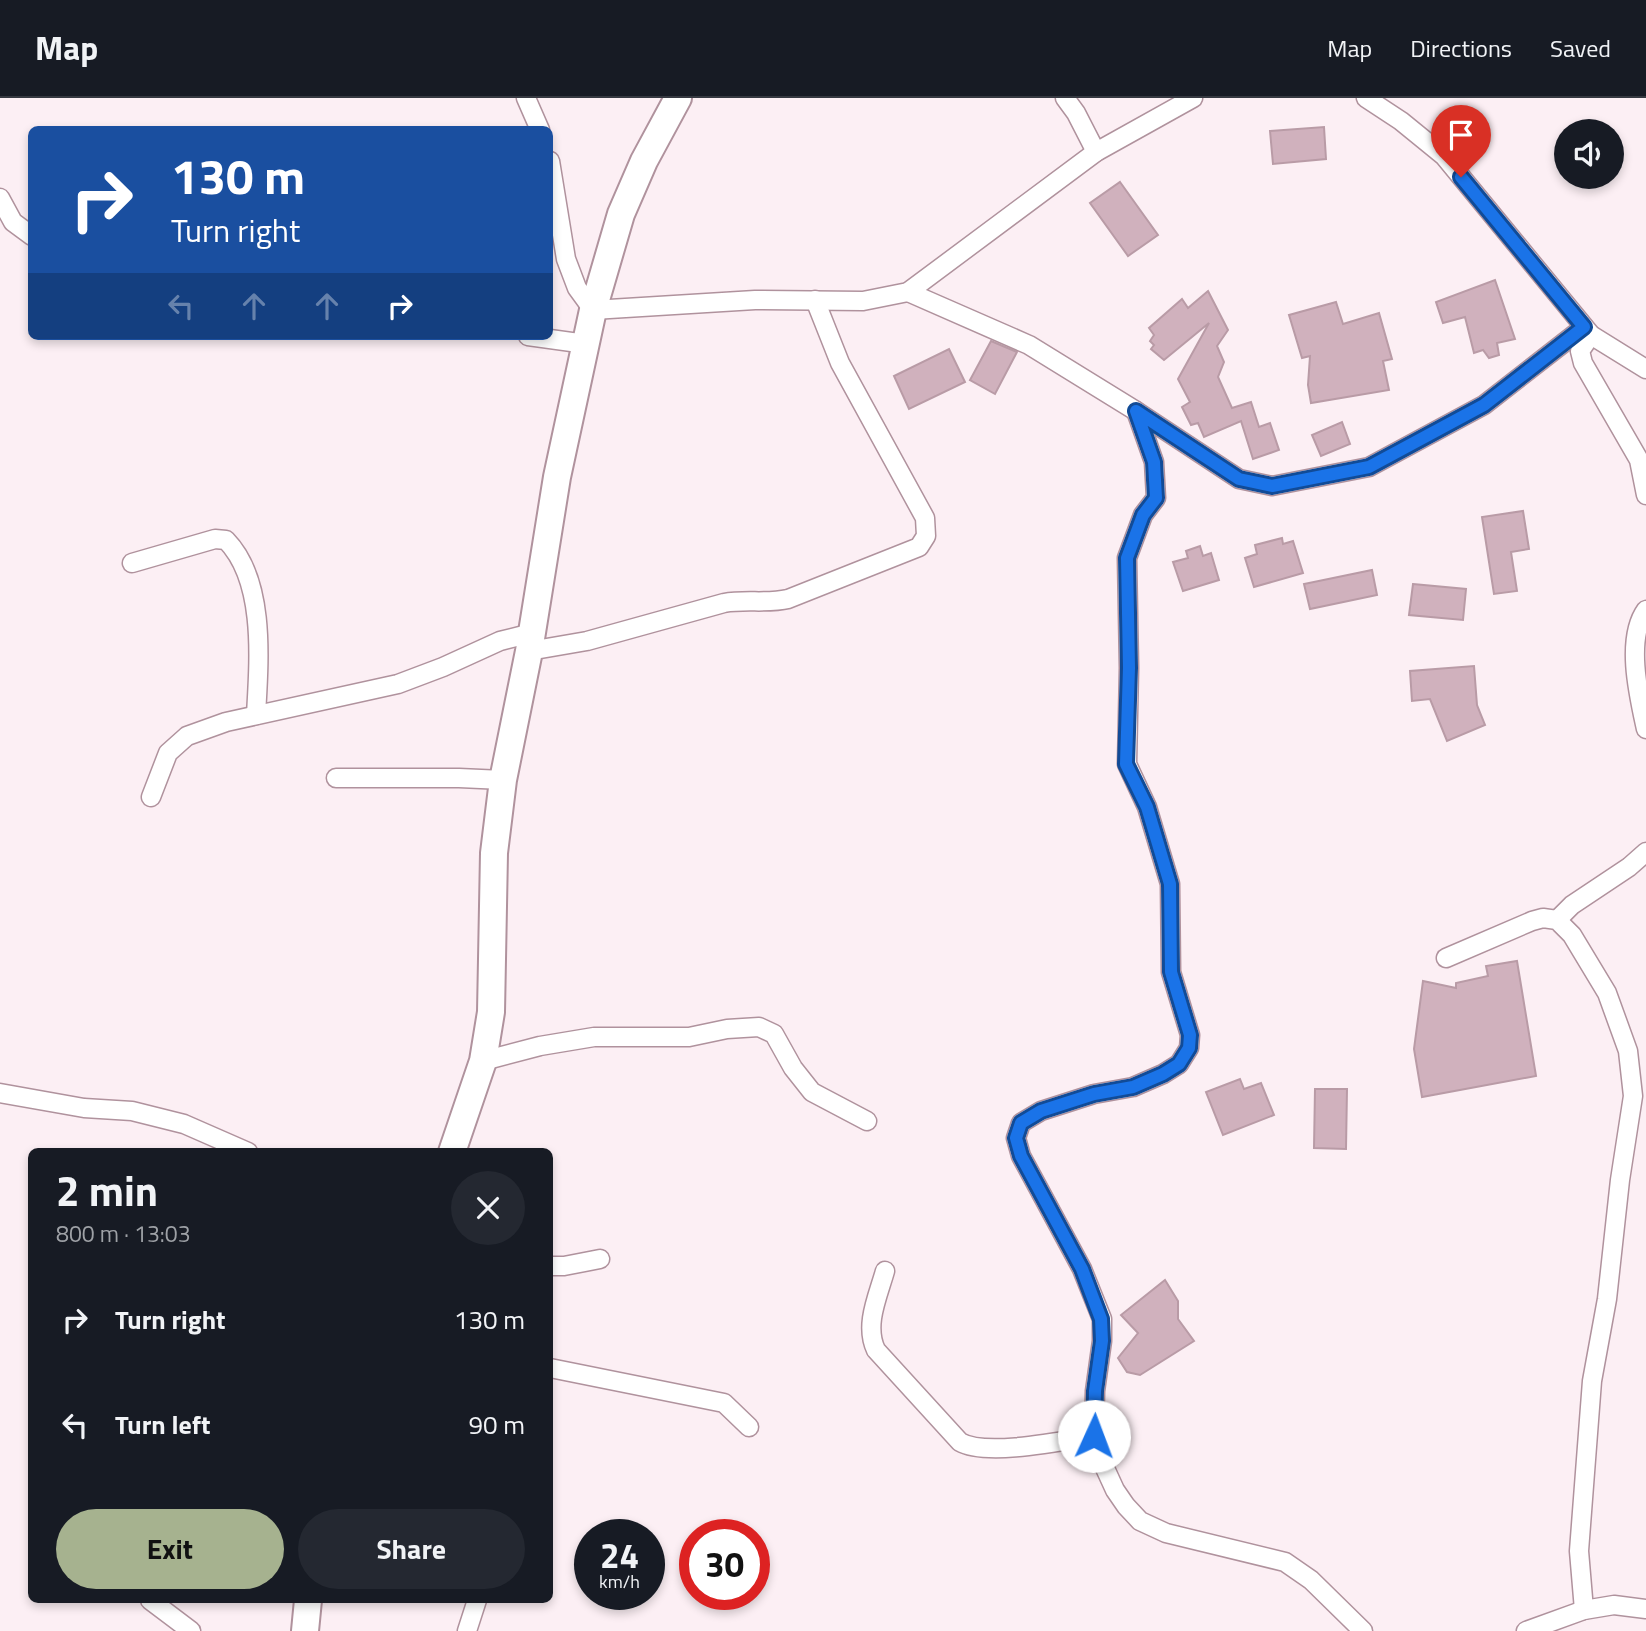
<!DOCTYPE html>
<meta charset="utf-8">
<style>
:root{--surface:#171b24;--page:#242831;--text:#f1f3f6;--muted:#9ea1a6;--line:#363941;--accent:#a6b28f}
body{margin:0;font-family:"Titillium Web",sans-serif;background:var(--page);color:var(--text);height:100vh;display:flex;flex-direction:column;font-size:26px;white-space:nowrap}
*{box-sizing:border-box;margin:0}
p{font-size:23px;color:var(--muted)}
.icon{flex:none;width:38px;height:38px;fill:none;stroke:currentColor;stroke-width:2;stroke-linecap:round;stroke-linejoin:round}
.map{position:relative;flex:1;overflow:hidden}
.drawer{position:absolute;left:28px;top:1050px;width:525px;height:455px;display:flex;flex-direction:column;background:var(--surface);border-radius:10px;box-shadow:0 4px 10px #0003}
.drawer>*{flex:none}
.banner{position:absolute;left:28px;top:28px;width:525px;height:214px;border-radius:10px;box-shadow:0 4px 10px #0003;background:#1a4fa0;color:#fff;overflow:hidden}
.fabs{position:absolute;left:1554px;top:21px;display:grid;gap:14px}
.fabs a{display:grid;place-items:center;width:70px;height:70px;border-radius:50%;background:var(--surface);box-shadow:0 4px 10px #0003;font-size:35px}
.speed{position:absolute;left:574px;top:1421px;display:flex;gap:14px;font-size:35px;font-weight:700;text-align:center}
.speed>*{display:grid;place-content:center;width:91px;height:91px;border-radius:50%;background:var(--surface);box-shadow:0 4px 10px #0003;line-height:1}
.speed small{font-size:18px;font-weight:400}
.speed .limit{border:10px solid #d22;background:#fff;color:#111}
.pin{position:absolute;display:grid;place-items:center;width:60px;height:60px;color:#fff;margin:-72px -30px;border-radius:50% 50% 50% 0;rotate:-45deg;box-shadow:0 0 7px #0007}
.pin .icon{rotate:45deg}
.me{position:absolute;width:77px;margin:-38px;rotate:2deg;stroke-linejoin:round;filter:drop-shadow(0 0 5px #0008)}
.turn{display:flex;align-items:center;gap:24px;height:147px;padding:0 28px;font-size:32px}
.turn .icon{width:91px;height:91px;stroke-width:2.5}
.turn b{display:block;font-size:49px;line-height:60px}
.lanes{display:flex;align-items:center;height:66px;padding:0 28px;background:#0003;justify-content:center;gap:35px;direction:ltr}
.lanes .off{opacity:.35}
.round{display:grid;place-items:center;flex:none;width:74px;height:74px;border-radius:37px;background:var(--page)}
.headline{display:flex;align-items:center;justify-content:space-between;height:119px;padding:0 28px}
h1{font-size:42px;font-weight:700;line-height:52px}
.button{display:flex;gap:14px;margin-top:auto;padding:14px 28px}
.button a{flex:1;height:80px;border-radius:42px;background:var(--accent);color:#111;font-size:28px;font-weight:700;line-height:80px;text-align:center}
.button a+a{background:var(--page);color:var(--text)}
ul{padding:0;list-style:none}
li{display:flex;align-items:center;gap:21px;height:105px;padding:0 28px}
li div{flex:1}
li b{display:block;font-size:26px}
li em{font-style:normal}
header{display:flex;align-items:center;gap:42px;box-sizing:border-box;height:98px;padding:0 35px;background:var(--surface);border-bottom:2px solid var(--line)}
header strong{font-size:33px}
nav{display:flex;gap:38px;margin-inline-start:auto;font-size:24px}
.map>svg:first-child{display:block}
.building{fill:#d0b1bd;stroke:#b99ba6;stroke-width:2}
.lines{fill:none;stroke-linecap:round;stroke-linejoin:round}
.street-casing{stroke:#b0929d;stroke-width:21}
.secondary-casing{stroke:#b0929d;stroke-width:30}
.street{stroke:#fff;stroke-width:18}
.secondary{stroke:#fff;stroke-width:26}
.route-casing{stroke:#114b97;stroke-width:18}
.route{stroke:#1a73e8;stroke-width:12}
</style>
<header>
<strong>Map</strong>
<nav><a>Map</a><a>Directions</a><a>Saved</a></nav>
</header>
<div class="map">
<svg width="1646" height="1533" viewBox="0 0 1646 1533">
<rect width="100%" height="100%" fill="#fceff4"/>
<g class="building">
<polygon points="1324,29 1326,61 1273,66 1270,33"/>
<polygon points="1120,84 1158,137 1128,158 1090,105"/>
<polygon points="1495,182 1515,241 1497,245 1499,257 1489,260 1483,252 1474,255 1465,219 1443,225 1436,204"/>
<polygon points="1208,193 1228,232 1217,248 1224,264 1218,279 1232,310 1251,304 1259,329 1270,325 1279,352 1253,361 1241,323 1204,339 1198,325 1191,327 1182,309 1190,304 1178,281 1209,225 1164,262 1151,251 1154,247 1150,243 1154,237 1149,230 1182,201 1188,210"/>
<polygon points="1336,204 1343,226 1379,215 1392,261 1383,263 1389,292 1311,305 1308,287 1310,258 1302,260 1289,217"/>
<polygon points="991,243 1017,254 995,296 970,282"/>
<polygon points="949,251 965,284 909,311 894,278"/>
<polygon points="1342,324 1350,346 1321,358 1312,337"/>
<polygon points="1523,413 1529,451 1511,454 1517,493 1494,496 1482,419"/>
<polygon points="1282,440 1283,446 1293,443 1303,475 1254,489 1245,460 1257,456 1255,447"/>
<polygon points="1200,448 1203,458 1211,455 1219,482 1183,493 1173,464 1188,460 1186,453"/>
<polygon points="1372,472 1377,497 1310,511 1304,486"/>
<polygon points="1413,486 1466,491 1463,522 1409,517"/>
<polygon points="1474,568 1477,607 1485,627 1447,643 1430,601 1412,603 1410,573"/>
<polygon points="1517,863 1536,978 1422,999 1414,951 1423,883 1456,890 1456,885 1488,878 1486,868"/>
<polygon points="1240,981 1244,991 1261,985 1274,1017 1223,1037 1206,994"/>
<polygon points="1315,991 1347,991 1346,1051 1314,1050"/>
<polygon points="1165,1182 1178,1203 1178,1221 1194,1243 1140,1277 1127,1274 1118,1260 1138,1235 1121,1217"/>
</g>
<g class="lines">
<defs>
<g id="street">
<polyline points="526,0 540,32"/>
<polyline points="1065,0 1076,15 1096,54"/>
<polyline points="1366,0 1401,23 1444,58 1591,237 1646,271"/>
<polyline points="550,63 566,161 577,190 593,212 755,202 863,203 908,194 1096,54 1193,0"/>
<polyline points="0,100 13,124 32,138"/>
<polyline points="908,194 1029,247 1136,313 1239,381 1272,388 1369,369 1484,307 1584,229"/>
<polyline points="1591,237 1580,253 1583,265 1639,362 1646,397"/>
<polyline points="528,238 586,246"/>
<polyline points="1136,313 1154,364 1156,400 1143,417 1127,460 1129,570 1127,666 1147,709 1170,786 1171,874 1190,937 1189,950 1179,966 1163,976 1133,989 1094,996 1041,1013 1021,1025 1016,1040 1021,1058 1082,1171 1102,1221 1102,1243 1095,1293 1094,1338 1104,1368 1115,1392 1126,1408 1140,1423 1166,1435 1285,1464 1311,1482 1363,1533"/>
<path d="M132 465 215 441 226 442C266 483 259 563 256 617"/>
<path d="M1646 512C1625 541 1639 599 1646 631"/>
<path d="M529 553 587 543 724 505C746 501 767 506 788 501L919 449 926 438 925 420 840 265 815 202"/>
<polyline points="336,680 459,680 503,682"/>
<polyline points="151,699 168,655 187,638 226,624 398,586 443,569 500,543 532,535"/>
<polyline points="1557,822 1572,807 1629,769 1646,754"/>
<polyline points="1446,860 1532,823 1543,820 1557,822 1572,837 1607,895 1628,953 1633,998 1620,1082 1607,1201 1592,1283 1579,1453 1584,1512"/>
<polyline points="483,963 540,948 594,939 689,939 727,931 759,929 774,936 793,970 812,994 867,1023"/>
<polyline points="0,995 84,1010 132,1013 184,1026 248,1054"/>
<polyline points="550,1168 564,1168 600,1161"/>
<path d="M885 1173C878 1198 864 1227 876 1252L960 1344C986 1359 1063 1343 1094 1338"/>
<polyline points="550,1270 724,1305 749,1329"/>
<polyline points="150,1502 191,1533"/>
<polyline points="467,1533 477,1502"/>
<polyline points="1526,1533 1584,1512 1614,1507 1646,1511"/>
</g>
<g id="secondary">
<polyline points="452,1054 483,963 491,914 494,755 503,682 529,553 557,379 593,212 621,116 644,63 678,0"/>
<polyline points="305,1533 308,1502"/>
</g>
</defs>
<use href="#street" class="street-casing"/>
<use href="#secondary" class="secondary-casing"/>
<use href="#street" class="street"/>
<use href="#secondary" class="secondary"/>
</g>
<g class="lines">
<defs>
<polyline id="route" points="1094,1338 1095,1293 1102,1243 1101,1221 1082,1171 1021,1058 1016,1040 1021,1025 1041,1013 1094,996 1133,989 1163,976 1179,966 1189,950 1190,937 1171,874 1170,786 1147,709 1126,666 1129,570 1127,460 1143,417 1156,400 1154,364 1136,313 1239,381 1272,388 1369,369 1484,307 1584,229 1461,79"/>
</defs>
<use href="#route" class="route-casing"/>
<use href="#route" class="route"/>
</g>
</svg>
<div class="fabs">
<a><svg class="icon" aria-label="sound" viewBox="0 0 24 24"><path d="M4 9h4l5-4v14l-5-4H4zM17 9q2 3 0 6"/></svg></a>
</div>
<div class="speed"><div>24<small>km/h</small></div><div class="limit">30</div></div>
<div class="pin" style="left:1461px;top:79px;background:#d93025"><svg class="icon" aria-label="arrive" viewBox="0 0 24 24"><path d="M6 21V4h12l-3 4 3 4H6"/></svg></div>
<svg class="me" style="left:1094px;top:1338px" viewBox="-20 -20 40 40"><circle r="19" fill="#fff"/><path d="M0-13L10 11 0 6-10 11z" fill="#1a73e8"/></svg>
<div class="banner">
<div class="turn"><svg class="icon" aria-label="right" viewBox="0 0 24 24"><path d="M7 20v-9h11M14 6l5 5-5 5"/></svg><div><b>130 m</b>Turn right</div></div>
<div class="lanes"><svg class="icon off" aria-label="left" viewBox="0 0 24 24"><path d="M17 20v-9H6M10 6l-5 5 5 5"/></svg><svg class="icon off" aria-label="ahead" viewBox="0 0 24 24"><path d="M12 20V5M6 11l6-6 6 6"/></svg><svg class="icon off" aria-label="ahead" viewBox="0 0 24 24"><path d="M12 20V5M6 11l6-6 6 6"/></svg><svg class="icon" aria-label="right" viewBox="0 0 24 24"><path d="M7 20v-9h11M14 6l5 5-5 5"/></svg></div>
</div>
<section class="drawer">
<div class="headline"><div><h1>2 min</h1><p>800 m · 13:03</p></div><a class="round"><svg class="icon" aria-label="close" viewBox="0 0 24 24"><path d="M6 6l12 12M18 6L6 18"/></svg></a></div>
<ul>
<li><svg class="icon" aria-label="right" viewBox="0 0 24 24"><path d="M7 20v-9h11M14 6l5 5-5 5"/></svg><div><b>Turn right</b></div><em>130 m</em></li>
<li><svg class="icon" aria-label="left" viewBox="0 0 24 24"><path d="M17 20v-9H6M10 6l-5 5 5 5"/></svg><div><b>Turn left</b></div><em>90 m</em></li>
</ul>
<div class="button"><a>Exit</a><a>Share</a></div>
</section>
</div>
